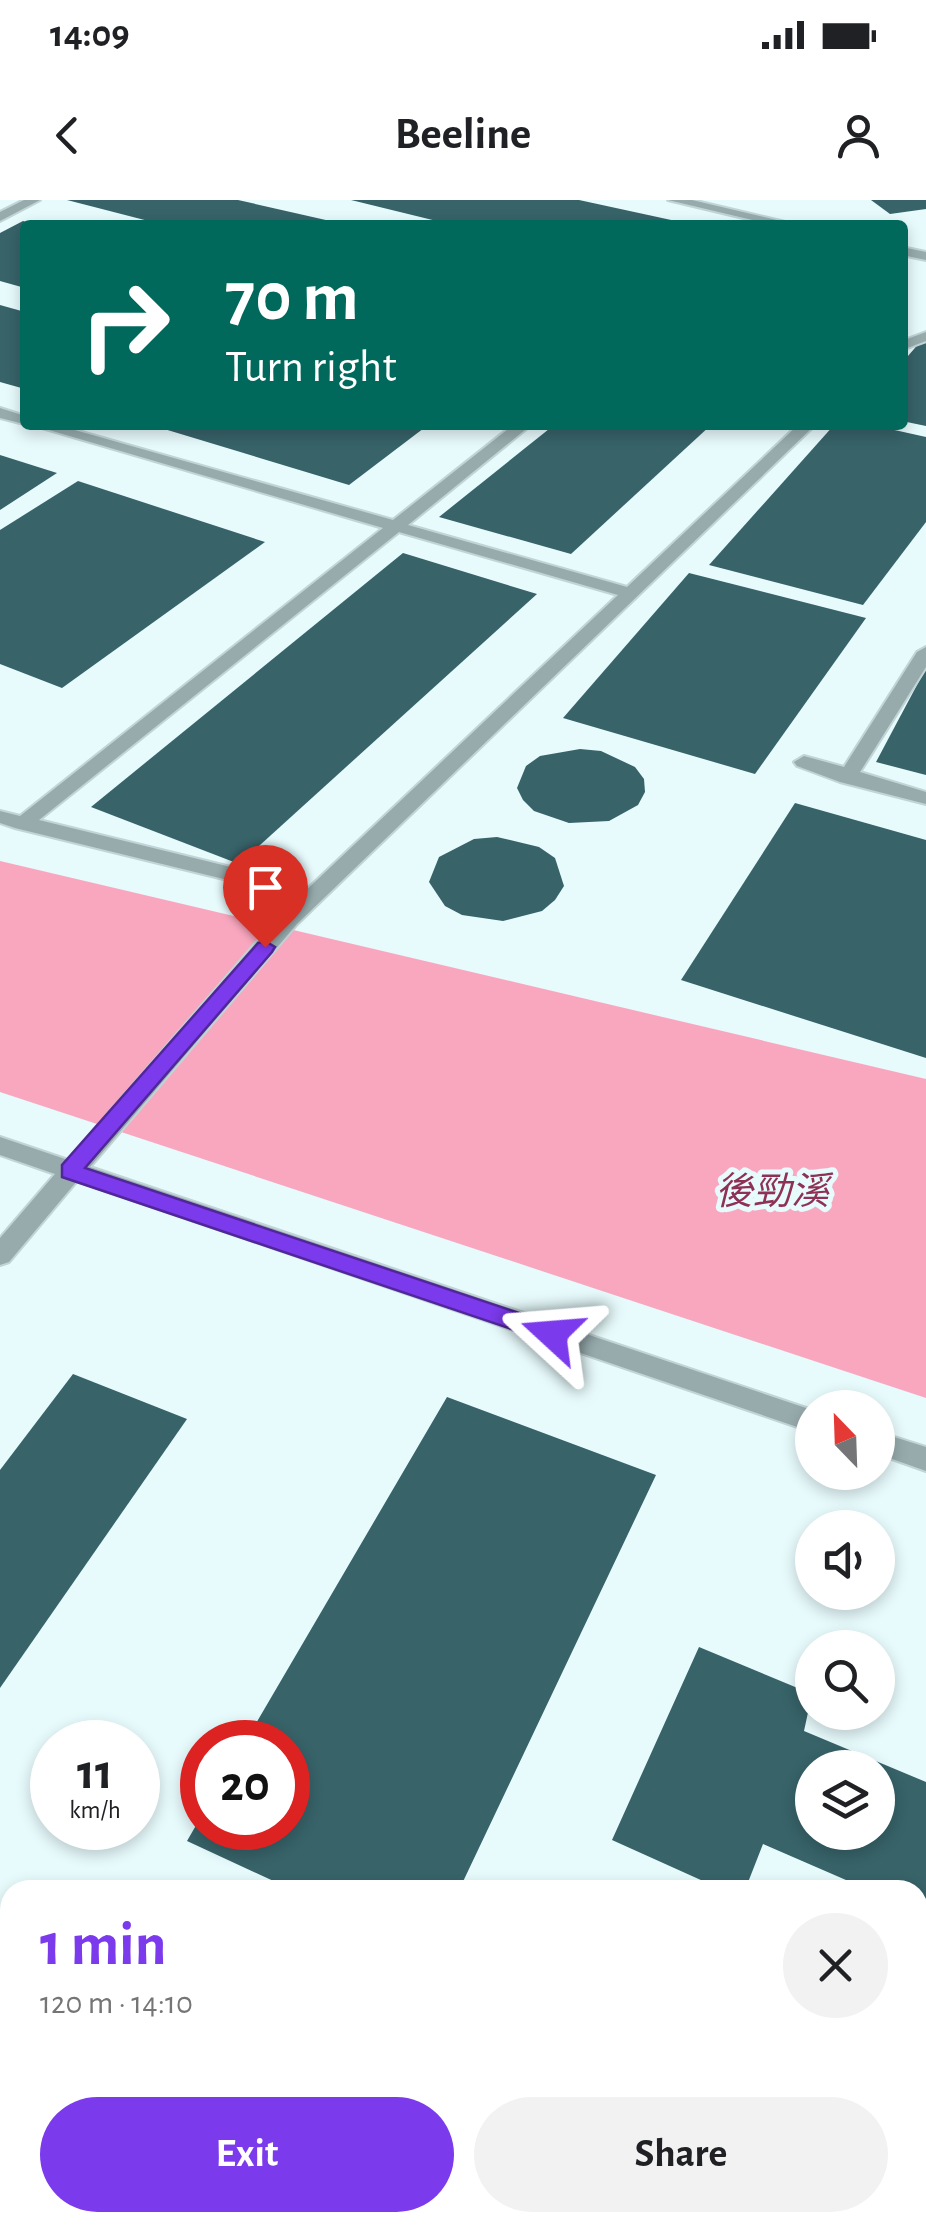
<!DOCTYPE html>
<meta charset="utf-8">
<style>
:root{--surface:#fff;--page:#f2f2f2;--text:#202124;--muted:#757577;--accent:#7c3aed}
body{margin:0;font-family:"Alegreya Sans","Noto Sans TC",sans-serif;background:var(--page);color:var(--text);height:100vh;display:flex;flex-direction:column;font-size:38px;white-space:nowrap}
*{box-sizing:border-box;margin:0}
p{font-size:32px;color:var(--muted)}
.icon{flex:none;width:55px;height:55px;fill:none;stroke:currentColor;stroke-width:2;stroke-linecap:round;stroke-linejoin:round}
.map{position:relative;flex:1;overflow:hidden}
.drawer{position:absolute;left:0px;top:1680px;width:928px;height:352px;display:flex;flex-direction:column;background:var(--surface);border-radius:30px 30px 0 0;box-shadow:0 5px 15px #0003}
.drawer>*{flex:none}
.banner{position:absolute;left:20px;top:20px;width:888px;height:210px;border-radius:10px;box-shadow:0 5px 15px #0003;background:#00695c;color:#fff;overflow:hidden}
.needle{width:65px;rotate:337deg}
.tools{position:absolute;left:795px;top:1190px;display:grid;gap:20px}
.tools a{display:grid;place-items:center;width:100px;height:100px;border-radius:50%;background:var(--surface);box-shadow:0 5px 15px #0003;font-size:50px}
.speed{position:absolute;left:30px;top:1520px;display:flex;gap:20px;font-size:50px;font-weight:700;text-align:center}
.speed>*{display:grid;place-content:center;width:130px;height:130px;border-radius:50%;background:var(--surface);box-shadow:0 5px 15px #0003;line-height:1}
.speed small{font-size:25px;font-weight:400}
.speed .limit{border:15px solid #d22;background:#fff;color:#111}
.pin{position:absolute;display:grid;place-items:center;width:85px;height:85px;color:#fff;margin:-102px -42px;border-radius:50% 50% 50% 0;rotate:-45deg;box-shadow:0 0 10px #0007}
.pin .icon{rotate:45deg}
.me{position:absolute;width:110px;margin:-55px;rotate:289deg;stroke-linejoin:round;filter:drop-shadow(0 0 8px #0008)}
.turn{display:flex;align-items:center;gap:35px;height:210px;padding:0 40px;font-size:45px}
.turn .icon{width:130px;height:130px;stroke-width:2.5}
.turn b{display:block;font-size:70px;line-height:85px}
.round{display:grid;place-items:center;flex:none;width:105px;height:105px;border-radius:52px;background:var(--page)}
.summary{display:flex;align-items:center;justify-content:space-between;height:170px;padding:0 40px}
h1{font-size:60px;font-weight:700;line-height:75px;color:var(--accent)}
.primary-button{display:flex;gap:20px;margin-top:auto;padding:20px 40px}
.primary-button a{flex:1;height:115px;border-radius:60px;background:var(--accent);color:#fff;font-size:40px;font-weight:700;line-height:115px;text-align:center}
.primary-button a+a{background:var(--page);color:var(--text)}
.status{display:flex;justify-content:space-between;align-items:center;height:70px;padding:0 50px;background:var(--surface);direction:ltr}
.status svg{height:28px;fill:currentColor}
header{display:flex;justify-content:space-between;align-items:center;height:130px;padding:0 40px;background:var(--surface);font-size:45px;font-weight:700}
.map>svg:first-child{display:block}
.water{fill:#f9a7bf}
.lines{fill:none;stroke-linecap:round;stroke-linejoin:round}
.stream{fill:#f9a7bf;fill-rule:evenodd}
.building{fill:#376369;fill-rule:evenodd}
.service-casing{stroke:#c1d4d6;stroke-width:4}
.service{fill:#97abad;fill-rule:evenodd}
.route{fill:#7c3aed;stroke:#51269a;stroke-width:2.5}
.labels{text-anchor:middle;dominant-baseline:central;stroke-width:10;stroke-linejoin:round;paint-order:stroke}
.water-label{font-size:38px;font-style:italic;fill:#8e3154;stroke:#e7fafc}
</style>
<div class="status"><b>14:09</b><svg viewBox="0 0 49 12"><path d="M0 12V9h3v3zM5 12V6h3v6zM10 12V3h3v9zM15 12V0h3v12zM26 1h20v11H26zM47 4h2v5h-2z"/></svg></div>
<header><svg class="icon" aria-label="back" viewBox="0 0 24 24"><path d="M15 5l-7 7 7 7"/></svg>Beeline<svg class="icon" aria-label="person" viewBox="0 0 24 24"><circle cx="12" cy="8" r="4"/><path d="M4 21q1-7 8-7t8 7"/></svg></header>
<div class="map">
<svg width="926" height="2032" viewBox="0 0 926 2032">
<rect width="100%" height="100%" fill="#e7fafc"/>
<polygon class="water" points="0,661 926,879 926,1198 0,892"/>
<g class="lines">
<g class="stream">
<polygon points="0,1812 10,1816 10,1837 0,1833"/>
<polygon points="433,2022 469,2022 476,2032 441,2032 436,2030"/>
</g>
</g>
<g class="building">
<polygon points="67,0 238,0 339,23 164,25"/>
<polygon points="351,0 579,0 685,23 453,25"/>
<polygon points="871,0 926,0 926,9 890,14"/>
<polygon points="23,21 35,24 25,25 25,88 0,81 0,33"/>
<polygon points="0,105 25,112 25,189 0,182"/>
<polygon points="920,142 926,143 926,226 902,221 902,163"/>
<polygon points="151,225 428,225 349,285"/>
<polygon points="554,225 711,225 571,354 439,317"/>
<polygon points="834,225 872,225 926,237 926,322 863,405 709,365"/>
<polygon points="0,255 57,273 0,310"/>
<polygon points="78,281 265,342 62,488 0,464 0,330"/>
<polygon points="403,353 537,394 239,664 91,607"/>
<polygon points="689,373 866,418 755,574 563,518"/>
<polygon points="926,468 926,575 876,562"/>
<polygon points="580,549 601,551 635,567 644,579 645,592 638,605 609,621 569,623 534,611 523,600 517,588 526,566 540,556"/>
<polygon points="795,603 926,640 926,858 681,780"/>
<polygon points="497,637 539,647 555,658 564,686 555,700 542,711 503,721 462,715 445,706 429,682 439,657 474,639"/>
<polygon points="73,1174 187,1219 0,1488 0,1270"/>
<polygon points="447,1197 656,1275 459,1690 293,1690 187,1641 202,1615 202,1628 288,1628 288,1542 245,1542"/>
<path d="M699 1447 812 1494 804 1531 926 1582V1715L918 1711V1690H869L763 1644 745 1690H723L612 1640ZM812 1568H878V1632H812Z"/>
</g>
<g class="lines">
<defs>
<g id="service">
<polygon points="24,0 40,0 0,21 0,12"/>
<polygon points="668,0 692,0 798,25 773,25"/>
<polygon points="902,47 926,52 926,60 902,55"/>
<polygon points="926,132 926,141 902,150 902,141"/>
<polygon points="0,208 25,216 28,225 0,218"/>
<polygon points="32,225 57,225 393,320 513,225 531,225 408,325 627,387 798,225 815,225 297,724 90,967 812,1210 812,1232 77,981 9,1062 0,1065 0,1038 55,974 0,955 0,937 68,960 281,714 618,395 399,332 39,620 247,671 247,681 240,683 15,628 0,623 0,611 20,616 383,328"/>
<polygon points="926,447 926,467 860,572 926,592 926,604 840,582 797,566 794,562 804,556 844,567 917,452"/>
<polygon points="878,1232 926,1247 926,1271 878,1254"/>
<polygon points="0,1728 10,1732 10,1767 0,1763"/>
<polygon points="0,1908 10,1912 10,1948 0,1944"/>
<polygon points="203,2022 258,2022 262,2032 207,2032"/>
<polygon points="567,2022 620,2022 624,2032 571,2032"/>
</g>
</defs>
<use href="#service" class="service-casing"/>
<use href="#service" class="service"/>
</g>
<polygon class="route" points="265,741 275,747 272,752 85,968 561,1127 565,1134 561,1140 544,1140 62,977 62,965 258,743"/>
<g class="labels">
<g class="water-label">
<text x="772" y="993">後勁溪</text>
</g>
</g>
</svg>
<div class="tools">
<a><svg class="needle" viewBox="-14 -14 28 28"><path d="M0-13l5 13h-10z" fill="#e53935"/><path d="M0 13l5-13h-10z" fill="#757577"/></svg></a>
<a><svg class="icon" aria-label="sound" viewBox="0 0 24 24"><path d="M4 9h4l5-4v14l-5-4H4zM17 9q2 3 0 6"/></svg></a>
<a><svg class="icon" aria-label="search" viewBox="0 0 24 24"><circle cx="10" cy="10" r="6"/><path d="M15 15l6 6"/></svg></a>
<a><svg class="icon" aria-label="layers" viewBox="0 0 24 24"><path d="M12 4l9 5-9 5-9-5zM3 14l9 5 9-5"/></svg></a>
</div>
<div class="speed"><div>11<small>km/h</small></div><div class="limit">20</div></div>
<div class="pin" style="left:265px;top:747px;background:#d93025"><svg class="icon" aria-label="arrive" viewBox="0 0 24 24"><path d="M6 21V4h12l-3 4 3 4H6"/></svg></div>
<svg class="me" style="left:552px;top:1134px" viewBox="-20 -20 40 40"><path d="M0-17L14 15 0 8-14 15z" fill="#7c3aed" stroke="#fff" stroke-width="4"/></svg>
<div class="banner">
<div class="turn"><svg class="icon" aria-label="right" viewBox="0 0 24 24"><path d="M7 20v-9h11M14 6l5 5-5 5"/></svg><div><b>70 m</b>Turn right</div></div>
</div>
<section class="drawer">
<div class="summary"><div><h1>1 min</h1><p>120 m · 14:10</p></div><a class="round"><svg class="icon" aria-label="close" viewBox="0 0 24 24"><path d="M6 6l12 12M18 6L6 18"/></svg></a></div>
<div class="primary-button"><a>Exit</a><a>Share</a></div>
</section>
</div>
